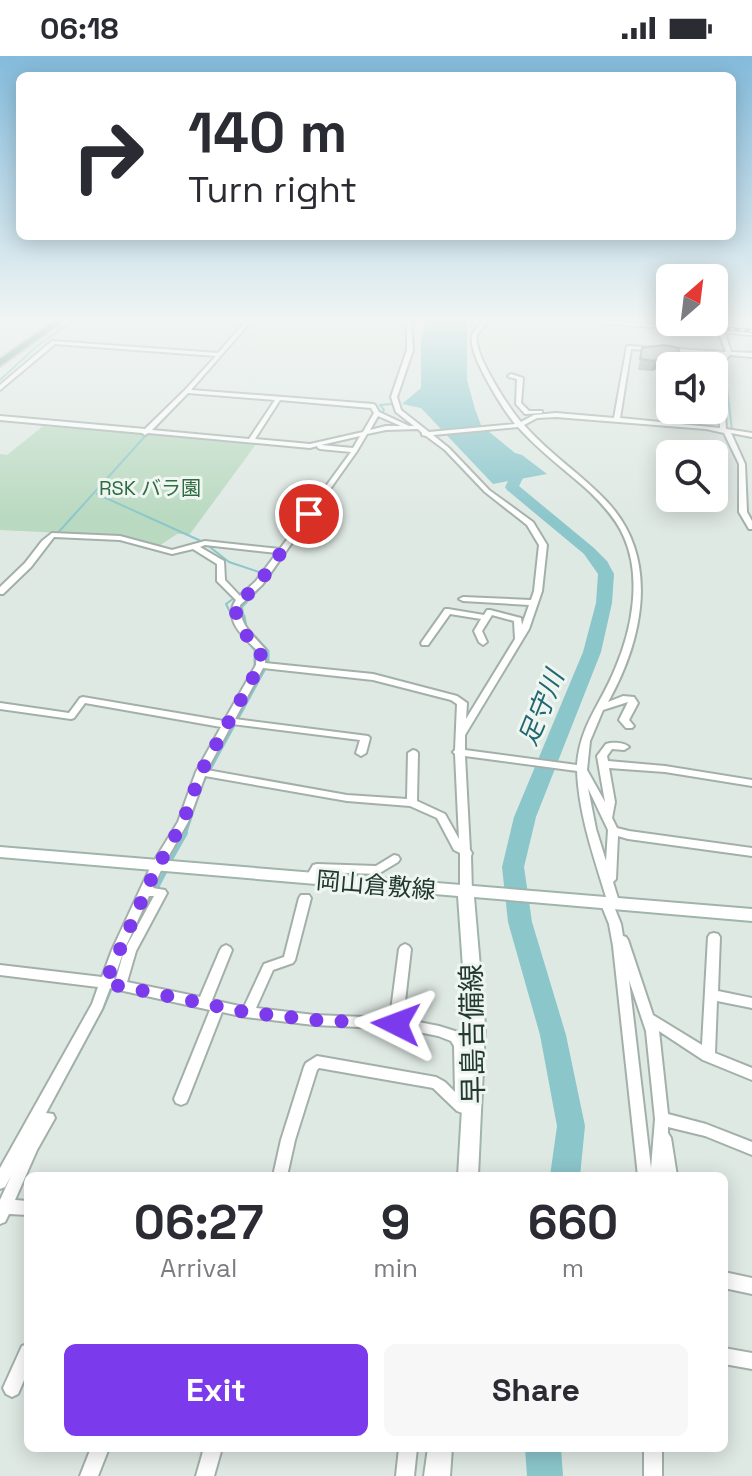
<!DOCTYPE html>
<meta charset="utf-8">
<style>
:root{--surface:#fff;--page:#f7f7f7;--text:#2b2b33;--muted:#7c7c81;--accent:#7c3aed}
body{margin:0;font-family:"Space Grotesk","Noto Sans JP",sans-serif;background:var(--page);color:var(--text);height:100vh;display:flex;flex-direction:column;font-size:30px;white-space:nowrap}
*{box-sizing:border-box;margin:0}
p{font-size:26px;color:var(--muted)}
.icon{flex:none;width:44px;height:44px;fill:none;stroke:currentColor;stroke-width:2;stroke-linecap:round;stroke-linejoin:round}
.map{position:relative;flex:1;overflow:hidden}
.side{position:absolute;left:24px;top:1116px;width:704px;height:280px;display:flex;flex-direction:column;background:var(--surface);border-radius:12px;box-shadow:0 4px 20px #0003}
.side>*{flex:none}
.banner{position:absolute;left:16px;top:16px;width:720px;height:168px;border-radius:12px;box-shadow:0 4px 20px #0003;background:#fff;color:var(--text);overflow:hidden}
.needle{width:52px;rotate:28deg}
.fabs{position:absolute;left:656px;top:208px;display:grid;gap:16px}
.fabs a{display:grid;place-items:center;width:72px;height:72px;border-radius:12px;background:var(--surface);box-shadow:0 4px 20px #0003;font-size:40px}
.pin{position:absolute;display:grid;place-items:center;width:68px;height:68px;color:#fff;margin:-34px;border:4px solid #fff;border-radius:50%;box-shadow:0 2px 8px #0007}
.me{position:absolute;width:88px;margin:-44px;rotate:273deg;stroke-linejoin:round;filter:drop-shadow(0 0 6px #0008)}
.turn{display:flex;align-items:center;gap:28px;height:168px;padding:0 40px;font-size:36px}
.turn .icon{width:104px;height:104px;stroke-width:2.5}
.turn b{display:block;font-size:56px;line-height:68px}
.eta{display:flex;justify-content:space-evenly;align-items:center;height:136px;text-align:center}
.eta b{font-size:48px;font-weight:700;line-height:56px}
.cta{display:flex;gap:16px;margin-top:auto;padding:16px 40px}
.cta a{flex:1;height:92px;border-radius:12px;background:var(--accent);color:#fff;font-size:32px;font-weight:700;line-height:92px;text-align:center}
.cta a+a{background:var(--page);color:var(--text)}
.status{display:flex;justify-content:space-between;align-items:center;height:56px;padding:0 40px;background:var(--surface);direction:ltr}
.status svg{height:22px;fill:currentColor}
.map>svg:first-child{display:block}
.green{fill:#b9d9c0}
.water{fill:#8bc6cb}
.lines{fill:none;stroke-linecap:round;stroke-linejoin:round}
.stream-far2{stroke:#8bc6cb;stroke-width:2}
.stream-far1{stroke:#8bc6cb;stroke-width:3}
.stream{stroke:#8bc6cb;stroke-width:4}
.river{fill:#8bc6cb;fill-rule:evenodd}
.street-casing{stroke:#a3b0aa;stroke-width:4}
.secondary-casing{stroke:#9fb4ab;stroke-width:4}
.primary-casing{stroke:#bdc3c1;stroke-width:4}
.street{fill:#fff;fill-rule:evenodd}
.secondary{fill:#fff;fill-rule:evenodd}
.primary{fill:#679c8a;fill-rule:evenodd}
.rail-casing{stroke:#5c746c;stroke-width:4}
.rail{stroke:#eff6f2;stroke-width:2;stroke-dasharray:5;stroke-linecap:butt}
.wall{fill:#9ca9a3}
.shaded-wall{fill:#7f8984}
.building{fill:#b5c4bd;stroke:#7f8984;stroke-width:2}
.route{stroke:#7c3aed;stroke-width:14;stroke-dasharray:0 25.2}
.labels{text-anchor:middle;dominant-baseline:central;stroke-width:6;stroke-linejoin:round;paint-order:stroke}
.far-park-label{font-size:20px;fill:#2f6c42;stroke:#eff6f2}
.street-label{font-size:24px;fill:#223830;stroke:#eff6f2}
.water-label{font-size:26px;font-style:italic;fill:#21686f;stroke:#eff6f2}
.near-street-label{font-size:28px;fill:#223830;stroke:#eff6f2}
</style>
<div class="status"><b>06:18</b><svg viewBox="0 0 49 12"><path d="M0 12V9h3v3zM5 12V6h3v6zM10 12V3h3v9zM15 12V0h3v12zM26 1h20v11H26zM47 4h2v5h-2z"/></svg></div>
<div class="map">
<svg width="752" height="1420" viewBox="0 0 752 1420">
<rect width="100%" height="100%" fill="#dfe9e4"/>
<polygon class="green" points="43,370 257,387 190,478 177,478 159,490 124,480 0,474 0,398 7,399"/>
<polygon class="water" points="426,264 467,264 467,324 475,353 481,369 515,397 522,399 547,418 493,428 421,352 402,348 421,332 421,286"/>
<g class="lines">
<g class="stream-far2">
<polyline points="716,276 726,297"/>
<polyline points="724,307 732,374"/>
<polyline points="0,324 37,290 74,264"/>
<polyline points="97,438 201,485"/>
<polyline points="55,480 148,377"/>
<polyline points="206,488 229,506 262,517"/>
<polyline points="233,562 226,548 252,529"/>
<polyline points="244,562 242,551 265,527 384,354 380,349 392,348"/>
</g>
<g class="stream-far1">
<polyline points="232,560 234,565"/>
<polyline points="242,578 255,594 255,610"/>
<polyline points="91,648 101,650"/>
<polyline points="185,779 202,728 268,607 268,595 246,571 244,560"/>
</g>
<g class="stream">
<polyline points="169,807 186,777"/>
<polyline points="129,886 166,814"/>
<polyline points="70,1012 103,951 121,908"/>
</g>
<g class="river">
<polygon points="502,402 524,420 519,430 594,492 607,505 614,518 612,547 601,596 536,761 524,811 532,866 566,979 585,1070 580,1120 550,1120 557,1070 540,979 508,866 502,811 514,761 583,596 596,547 598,518 584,498 507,434 505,431 510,421 495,406"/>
<polygon points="525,1392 561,1392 563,1420 527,1420"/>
</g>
<defs>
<g id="street">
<path d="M247 264H252L191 334 373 348 375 349 379 356 409 370H414L396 356 391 341 407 294V264H411L413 294 397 341 401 354 429 376 515 368C503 353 468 299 472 280 473 275 480 269 483 264H488C485 269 479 275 477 280 473 298 509 352 521 366L534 359 556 357 614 362 627 290 726 296 716 268 719 266 722 268 731 296 752 297V301L730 299 722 307 726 373 752 377V381L731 377 745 408 747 456 752 465V473H749L739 456V408L724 377 706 373 556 361 537 362 524 369C550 399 584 420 610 449 660 506 642 585 608 646L623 640 634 641 638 647 629 664 634 670 632 672H626L619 664 628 646 603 654 590 685 587 714 605 746 597 700 606 688C612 686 624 686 629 691L624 694 612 693 607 700 608 705 665 710 752 724V730L665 716 609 712 615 746 612 762 617 772 629 775 752 792V800L628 783 618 780 616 823 613 826 620 849 618 852 615 853 621 868 623 880 626 881 628 884 653 959 702 989 708 881 710 878 714 877 718 878 720 881 718 935 752 942V952L717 945 715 997 752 1012V1024L703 1004 659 975 668 1058 706 1068 752 1086V1099L705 1080 668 1071V1077L671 1082 677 1120H638L613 890 609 868 601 848 603 845 607 844C594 801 579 760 577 715L465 700 470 794 472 797 471 800 472 837 470 840H462L460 837V797L454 794 437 762 410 750 347 745 205 720 188 766 163 810 153 832 165 834 167 837 136 895 127 926 200 941 220 894 222 891 226 889 230 891 232 894 212 944 244 951 264 908 284 901 299 842 301 839H309L311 842 295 904 293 907 273 914 256 952 314 959 390 962 399 893 401 890 405 888 409 890 411 893 403 963 439 970 461 977 468 989 469 1047 472 1052 470 1056 465 1058 457 1055 433 1032 319 1012 317 1014 295 1084 287 1120H273L281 1084 304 1011 306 1007 317 1000 436 1021 445 1026 455 1036 454 990 451 985 438 980 404 973 314 969 245 961 222 956 188 1043 186 1047 181 1049 176 1047 174 1043 210 954 110 932 102 953 46 1057 53 1058 55 1062 37 1094 15 1144 28 1145V1159L9 1158 5 1166 0 1168V1144L11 1120 5 1131 0 1133V1112L92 948 98 931 0 919V909L102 921 112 894 151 810 178 766 196 716 221 671 85 647 74 662 71 663 0 653V647L69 657 80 642 83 641 224 665 256 609 257 594C243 581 223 563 236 544L217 525V508L193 493 172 498 120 484 54 481 31 511 3 538H0V531L25 507 42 485 52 477 120 480 172 494 205 485 280 493 351 396 320 393 318 392 317 390 310 392 148 377 145 379 142 377 0 364V360L145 373 185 334 216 300 55 288 0 334V329L52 285 218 297ZM631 293 724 299 716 307 720 372 620 362ZM188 337 275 344 249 383 152 374ZM280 344 371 352 374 357 363 376 310 388 255 383ZM378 360 401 370H386L370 374ZM518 371C540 396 567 415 591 437 604 450 617 464 624 481 642 522 632 574 615 613 601 648 580 669 577 709L465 694V679L529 573 542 535 547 489 533 466 489 434 449 392 433 379ZM418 373 422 377V379L426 380 445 394 485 436 527 469 539 489 534 535 531 544 463 541 459 543 463 545 529 549 522 569 521 562 490 554H487L484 559 448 553H445L421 587 422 589H428L450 558 481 563 474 575 479 586 483 589 487 586 482 575 492 559 514 565 515 583 466 663 467 647 457 640 373 618 265 607V593C253 579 239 569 240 549L262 529 357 395 367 378 386 374ZM360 380 353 392 321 389ZM205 489 277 497 256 525 240 540 225 524 224 505 200 491ZM263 612 373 624 451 644 457 648 455 694 453 696 455 698 459 783 445 758 417 745 418 697 416 695 413 694 408 697 407 743 347 739 207 714 232 668 360 684 356 697 361 700 366 697 370 682 368 680 235 663ZM588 732 608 774 606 805 596 773ZM149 840H154L124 895 116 923H114L124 894ZM629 924 646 975 655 1063 651 1112Z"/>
<polygon points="562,264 652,267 655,269 652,271"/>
<polygon points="714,265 715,268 714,269 710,269 710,266"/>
<polygon points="511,318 523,322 521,347 529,355 542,355 542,357 525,358 516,348 517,323 509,321 508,320"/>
<polygon points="394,799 398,800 400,803 398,806 378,818 320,816 315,826 307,826 305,823 313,809 317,808 376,810"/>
<polygon points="724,1216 752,1222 752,1238 724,1232"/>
<polygon points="28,1288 28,1315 18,1338 12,1341 6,1338 3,1332 22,1290"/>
<polygon points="724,1292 752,1297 752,1313 724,1308"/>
<polygon points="91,1392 109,1392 98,1420 80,1420"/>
<polygon points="204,1392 222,1392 214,1420 196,1420"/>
<polygon points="399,1392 417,1392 414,1420 396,1420"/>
<rect x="644" y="1392" width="18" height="28"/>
</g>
<g id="secondary">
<polygon points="594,264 623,264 752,275 752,279"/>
<polygon points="0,791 752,853 752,865 474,841 485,969 478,1120 458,1120 467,969 458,840 0,801"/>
<polygon points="428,1392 452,1392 450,1420 424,1420"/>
</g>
<polygon id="primary" points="56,264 65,264 0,310 0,303"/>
</defs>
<use href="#street" class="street-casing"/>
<use href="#secondary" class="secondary-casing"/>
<use href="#primary" class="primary-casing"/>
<use href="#street" class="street"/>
<use href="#secondary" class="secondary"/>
<use href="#primary" class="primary"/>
<defs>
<polyline id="rail" points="630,264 752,275"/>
</defs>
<use href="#rail" class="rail-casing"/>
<use href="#rail" class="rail"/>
</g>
<polygon class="wall" points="642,292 679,292 676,310 661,311 652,315 638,314"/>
<polygon class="shaded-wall" points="663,301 661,311 652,315 654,305"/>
<polygon class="building" points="664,289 679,292 678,300 663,301 654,305 640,303 642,292"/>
<linearGradient id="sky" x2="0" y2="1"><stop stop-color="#83bbdc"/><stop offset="0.57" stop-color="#f1f5f3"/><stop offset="1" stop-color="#f1f5f3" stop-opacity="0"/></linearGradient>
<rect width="752" height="463" fill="url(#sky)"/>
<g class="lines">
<polyline class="route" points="309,458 259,527 234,552 245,578 261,593 260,609 201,716 183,766 154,817 105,927 245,956 314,964 396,968"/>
</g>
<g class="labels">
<g class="far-park-label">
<text x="150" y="432">RSK バラ園</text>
</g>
<g class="street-label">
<text transform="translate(376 829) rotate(5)">岡山倉敷線</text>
</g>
<g class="water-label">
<text transform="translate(541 652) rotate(-68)">足守川</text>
</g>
<g class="near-street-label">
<text transform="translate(472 978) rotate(-91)">早島吉備線</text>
</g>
</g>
</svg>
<div class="fabs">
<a><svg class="needle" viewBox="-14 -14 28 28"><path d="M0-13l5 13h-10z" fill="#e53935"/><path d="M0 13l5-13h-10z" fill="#7c7c81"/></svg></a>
<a><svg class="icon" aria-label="sound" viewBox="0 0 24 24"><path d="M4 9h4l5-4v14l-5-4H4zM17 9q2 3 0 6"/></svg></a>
<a><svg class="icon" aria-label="search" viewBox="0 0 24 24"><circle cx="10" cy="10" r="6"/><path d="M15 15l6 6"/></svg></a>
</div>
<div class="pin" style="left:309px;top:458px;background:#d93025"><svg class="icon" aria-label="arrive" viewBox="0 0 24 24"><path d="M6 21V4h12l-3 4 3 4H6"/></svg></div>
<svg class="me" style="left:396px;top:968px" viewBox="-20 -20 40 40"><path d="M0-17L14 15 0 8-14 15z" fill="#7c3aed" stroke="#fff" stroke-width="4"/></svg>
<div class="banner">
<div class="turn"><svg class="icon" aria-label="right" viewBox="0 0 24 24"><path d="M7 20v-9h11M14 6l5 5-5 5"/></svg><div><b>140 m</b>Turn right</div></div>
</div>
<section class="side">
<div class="eta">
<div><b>06:27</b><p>Arrival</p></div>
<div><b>9</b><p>min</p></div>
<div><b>660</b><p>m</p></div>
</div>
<div class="cta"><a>Exit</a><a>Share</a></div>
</section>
</div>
